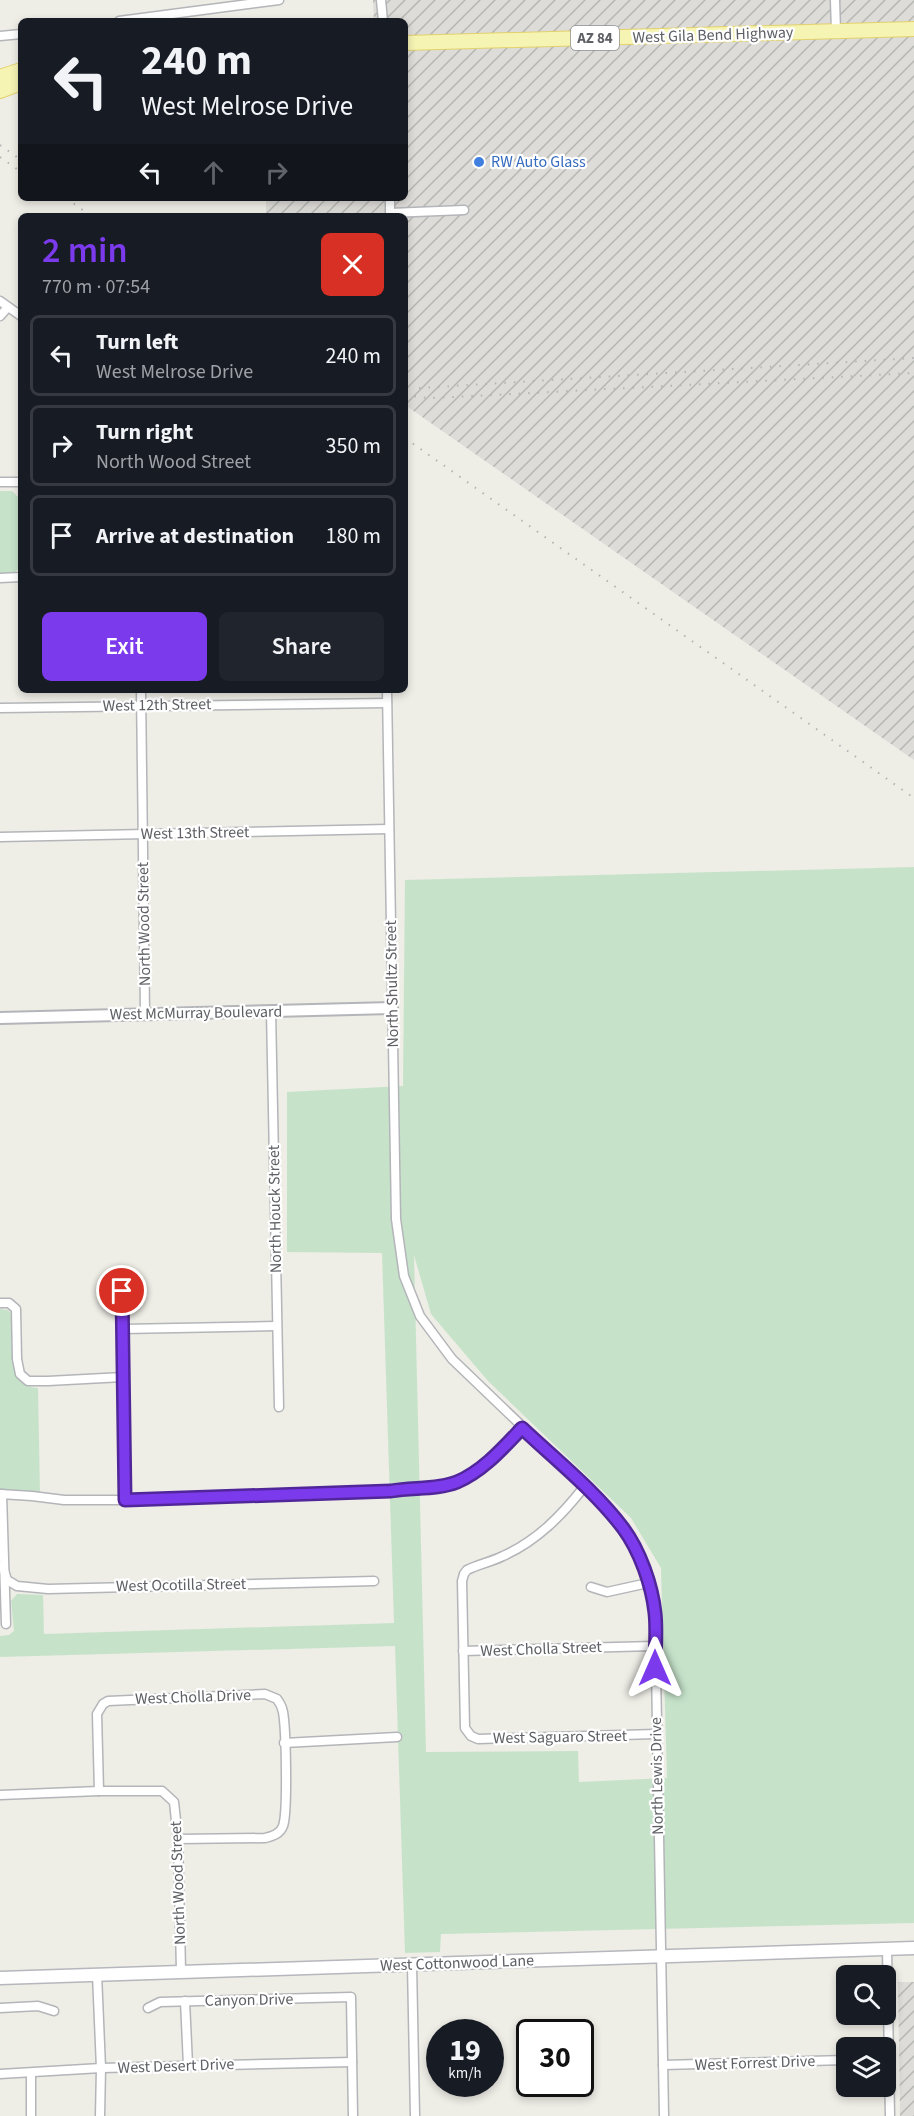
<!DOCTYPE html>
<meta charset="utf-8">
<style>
:root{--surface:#171b24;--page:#20242c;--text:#f1f3f6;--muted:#9ea1a6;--line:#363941;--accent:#7c3aed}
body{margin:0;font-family:"Source Sans 3",sans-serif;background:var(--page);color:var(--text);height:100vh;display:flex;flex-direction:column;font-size:22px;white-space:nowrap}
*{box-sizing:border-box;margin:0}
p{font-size:20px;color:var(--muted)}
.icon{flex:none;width:33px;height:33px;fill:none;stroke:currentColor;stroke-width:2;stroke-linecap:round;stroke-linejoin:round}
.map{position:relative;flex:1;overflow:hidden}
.details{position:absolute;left:18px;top:213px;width:390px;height:480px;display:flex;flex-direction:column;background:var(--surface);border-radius:9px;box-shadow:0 3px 9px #0003}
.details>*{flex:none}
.guide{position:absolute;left:18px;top:18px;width:390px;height:183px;border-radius:9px;box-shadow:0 3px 9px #0003;background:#171b24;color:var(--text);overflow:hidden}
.buttons{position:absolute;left:836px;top:1965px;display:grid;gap:12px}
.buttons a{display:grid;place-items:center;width:60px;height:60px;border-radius:9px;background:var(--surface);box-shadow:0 3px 9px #0003;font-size:30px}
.speed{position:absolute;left:426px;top:2019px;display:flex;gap:12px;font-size:30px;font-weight:700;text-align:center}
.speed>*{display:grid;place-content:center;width:78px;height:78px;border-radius:50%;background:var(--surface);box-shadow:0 3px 9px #0003;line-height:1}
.speed small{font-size:15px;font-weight:400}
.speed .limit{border:3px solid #111;border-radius:9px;background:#fff;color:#111}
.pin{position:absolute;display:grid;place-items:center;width:51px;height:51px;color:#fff;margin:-26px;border:3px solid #fff;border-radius:50%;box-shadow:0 2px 6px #0007}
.me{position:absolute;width:66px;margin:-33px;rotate:0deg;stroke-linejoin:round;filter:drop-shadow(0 0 4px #0008)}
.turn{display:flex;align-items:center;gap:21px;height:126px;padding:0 24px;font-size:27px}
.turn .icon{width:78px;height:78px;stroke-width:2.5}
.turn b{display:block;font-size:42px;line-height:51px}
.lanes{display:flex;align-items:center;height:57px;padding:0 24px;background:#0003;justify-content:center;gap:30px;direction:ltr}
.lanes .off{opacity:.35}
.round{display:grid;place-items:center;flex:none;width:63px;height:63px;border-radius:9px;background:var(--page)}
.overview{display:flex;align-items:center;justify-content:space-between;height:102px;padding:0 24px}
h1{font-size:36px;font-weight:600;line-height:45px;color:var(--accent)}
.cta{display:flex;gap:12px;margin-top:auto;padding:12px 24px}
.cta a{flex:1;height:69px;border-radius:9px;background:var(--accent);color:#fff;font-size:24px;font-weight:600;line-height:69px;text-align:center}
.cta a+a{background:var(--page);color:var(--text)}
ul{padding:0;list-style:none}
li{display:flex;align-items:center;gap:18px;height:81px;margin:0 12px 9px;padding:0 12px;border:3px solid var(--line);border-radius:9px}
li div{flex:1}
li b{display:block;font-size:22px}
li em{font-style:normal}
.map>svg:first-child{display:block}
.industrial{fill:url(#industrial-furrows)}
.green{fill:#c6e3ca;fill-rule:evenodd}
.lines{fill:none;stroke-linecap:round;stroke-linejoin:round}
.minor-casing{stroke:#b3b5b9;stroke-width:11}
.tertiary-casing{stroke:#b3b5b9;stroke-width:14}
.secondary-casing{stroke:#b5b7bc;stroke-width:15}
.primary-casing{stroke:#e2d16c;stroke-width:16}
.minor{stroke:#fff;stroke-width:8}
.tertiary{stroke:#fff;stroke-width:10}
.secondary{stroke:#fff;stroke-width:12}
.primary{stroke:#f6f4b3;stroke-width:14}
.rail{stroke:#b4b4b5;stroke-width:2;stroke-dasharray:1.5 8;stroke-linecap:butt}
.route-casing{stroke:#51269a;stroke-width:15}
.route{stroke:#7c3aed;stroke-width:10}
.shop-dot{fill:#3f7fe0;stroke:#fff;stroke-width:2}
.labels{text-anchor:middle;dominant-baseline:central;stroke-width:4.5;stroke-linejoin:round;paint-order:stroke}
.shield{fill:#fff;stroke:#8e9093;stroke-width:1.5}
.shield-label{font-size:15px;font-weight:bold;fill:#5e6065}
.street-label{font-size:16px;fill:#5e6065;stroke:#fff}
.shop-label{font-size:16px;fill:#366cbe;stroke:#fff;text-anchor:start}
</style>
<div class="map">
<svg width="914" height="2116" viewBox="0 0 914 2116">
<defs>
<pattern id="industrial-furrows" width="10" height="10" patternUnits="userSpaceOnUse" patternTransform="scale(1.5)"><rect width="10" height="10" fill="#dddcd8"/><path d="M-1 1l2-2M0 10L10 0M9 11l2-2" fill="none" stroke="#b6b6b3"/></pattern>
</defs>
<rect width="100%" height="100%" fill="#eeede6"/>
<g class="industrial">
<polygon points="373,0 914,0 914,760 405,405 405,216 266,216 266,198 405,198 405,21 374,21"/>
<polygon points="898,1982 914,1982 914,2116 900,2116"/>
</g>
<g class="green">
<polygon points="0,491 12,491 19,498 19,568 13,574 0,574"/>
<path d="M914 867V1923L441 1934 440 1952 405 1953 395 1646 0 1657V1636L9 1635 14 1631 11 1601 17 1594 43 1595 44 1634 394 1623 382 1253 287 1252V1092L403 1086 405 880ZM414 1255 431 1314 488 1381 631 1518 661 1568 667 1778 579 1782 578 1751 426 1752Z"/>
<path d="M0 1309 8 1310 13 1316C13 1340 4 1387 38 1388L40 1495 0 1491Z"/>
</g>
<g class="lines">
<defs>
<g id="minor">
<polyline points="381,0 383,21"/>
<polyline points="835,0 836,31"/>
<polyline points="119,21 279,0"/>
<polyline points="0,36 21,34"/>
<polyline points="390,198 390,213 464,210"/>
<polyline points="0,301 21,316"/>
<polyline points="0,316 8,307"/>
<polyline points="0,482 21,482"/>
<polyline points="0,578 21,577"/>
<polyline points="141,690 145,1013"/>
<polyline points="387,690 396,1219 404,1276 420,1316 452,1359 599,1500 624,1529 638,1555 648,1583 655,1613 664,2116"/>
<polyline points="0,708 387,703"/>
<polyline points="0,837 389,829"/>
<polyline points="271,1011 279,1407"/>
<polyline points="113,1274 122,1291 125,1500"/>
<polyline points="0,1303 9,1303 16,1309 17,1359 20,1374 28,1381 48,1381 123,1377"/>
<polyline points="123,1329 276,1326"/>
<path d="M584 1487C562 1515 537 1541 503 1556 491 1562 479 1564 467 1570L464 1574 462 1581 465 1728 471 1736 478 1739 656 1734"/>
<path d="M0 1494 32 1496 64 1500H125L391 1491C412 1487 437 1490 457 1482 483 1471 503 1448 522 1428"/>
<polyline points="2,1494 6,1624"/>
<polyline points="0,1567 3,1567 7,1580 17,1586 48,1589 374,1581"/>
<polyline points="591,1587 607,1592 648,1583"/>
<polyline points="463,1651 655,1646"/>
<polyline points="284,1743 397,1737"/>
<path d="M99 1791 97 1714 103 1704 108 1701 265 1694 277 1699C280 1703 282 1707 283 1712 286 1729 288 1812 283 1826 280 1834 273 1836 265 1838L178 1839"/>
<polyline points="0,1795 99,1791 162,1791 174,1802 178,1839 181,1971"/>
<polyline points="887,1949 890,2116"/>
<polyline points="412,1964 415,2116"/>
<polyline points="97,1974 101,2068 100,2116"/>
<polyline points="185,2001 188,2065"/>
<polyline points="0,2008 38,2006 54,2011"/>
<polyline points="148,2008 160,2002 351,1997 353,2116"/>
<polyline points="663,2065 846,2060"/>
<polyline points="31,2073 31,2116"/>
<polyline points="0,2074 101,2068 352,2062"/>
</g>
<polyline id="tertiary" points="0,1018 392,1008"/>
<polyline id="secondary" points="0,1978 914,1948"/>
<g id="primary">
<polyline points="405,43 914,29"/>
<polyline points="0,77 21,70"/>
<polyline points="0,91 21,83"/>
</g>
</defs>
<use href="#minor" class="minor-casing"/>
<use href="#tertiary" class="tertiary-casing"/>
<use href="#secondary" class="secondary-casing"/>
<use href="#primary" class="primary-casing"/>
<use href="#minor" class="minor"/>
<use href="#tertiary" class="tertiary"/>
<use href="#secondary" class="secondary"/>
<use href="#primary" class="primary"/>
<g class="rail">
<polyline points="0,145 21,160"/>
<polyline points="0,157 21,172"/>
<polyline points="66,198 91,216"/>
<polyline points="419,388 914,358"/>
<polyline points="405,395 428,398 474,396 914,373"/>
<polyline points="405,438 914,798"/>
</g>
</g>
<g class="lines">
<defs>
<path id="route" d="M122 1291 125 1500 391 1491C412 1487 437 1490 457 1482 483 1471 503 1448 522 1428 556 1460 595 1491 623 1528 640 1551 652 1585 655 1613 657 1631 655 1650 655 1668"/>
</defs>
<use href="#route" class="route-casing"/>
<use href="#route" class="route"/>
</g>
<circle class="shop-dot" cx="479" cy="162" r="6"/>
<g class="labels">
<rect class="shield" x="571" y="26" width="48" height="24" rx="4.5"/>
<g class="shield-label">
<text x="595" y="38">AZ 84</text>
</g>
<g class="street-label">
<text transform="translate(713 35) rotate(-2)">West Gila Bend Highway</text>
<text transform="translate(157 705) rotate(-1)">West 12th Street</text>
<text transform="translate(195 833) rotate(-1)">West 13th Street</text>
<text transform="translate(144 924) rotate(-91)">North Wood Street</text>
<text transform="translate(392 984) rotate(-91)">North Shultz Street</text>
<text transform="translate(196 1013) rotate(-1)">West McMurray Boulevard</text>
<text transform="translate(275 1209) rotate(-91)">North Houck Street</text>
<text transform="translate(181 1585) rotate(-1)">West Ocotilla Street</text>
<text transform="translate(541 1649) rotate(-2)">West Cholla Street</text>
<text transform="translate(193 1697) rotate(-2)">West Cholla Drive</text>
<text transform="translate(560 1737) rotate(-1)">West Saguaro Street</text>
<text transform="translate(657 1776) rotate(-91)">North Lewis Drive</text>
<text transform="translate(178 1883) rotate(-92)">North Wood Street</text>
<text transform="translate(457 1963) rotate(-2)">West Cottonwood Lane</text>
<text transform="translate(249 2000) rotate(-1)">Canyon Drive</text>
<text transform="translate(755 2063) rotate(-2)">West Forrest Drive</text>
<text transform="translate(176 2066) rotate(-2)">West Desert Drive</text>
</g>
<g class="shop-label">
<text x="491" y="162">RW Auto Glass</text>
</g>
</g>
</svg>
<div class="buttons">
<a><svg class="icon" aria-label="search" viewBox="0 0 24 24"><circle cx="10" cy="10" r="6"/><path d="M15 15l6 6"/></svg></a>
<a><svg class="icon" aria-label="layers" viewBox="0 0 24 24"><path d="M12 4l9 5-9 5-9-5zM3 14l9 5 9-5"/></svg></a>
</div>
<div class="speed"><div>19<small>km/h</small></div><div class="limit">30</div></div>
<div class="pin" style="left:122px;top:1291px;background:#d93025"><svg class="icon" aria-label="arrive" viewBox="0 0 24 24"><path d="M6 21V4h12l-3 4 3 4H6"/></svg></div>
<svg class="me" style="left:655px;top:1668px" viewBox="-20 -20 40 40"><path d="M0-17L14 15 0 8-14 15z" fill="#7c3aed" stroke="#fff" stroke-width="4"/></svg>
<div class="guide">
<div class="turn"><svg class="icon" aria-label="left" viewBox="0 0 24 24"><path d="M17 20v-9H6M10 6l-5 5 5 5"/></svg><div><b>240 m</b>West Melrose Drive</div></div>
<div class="lanes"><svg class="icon" aria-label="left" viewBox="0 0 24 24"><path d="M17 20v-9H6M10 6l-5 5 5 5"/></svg><svg class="icon off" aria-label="ahead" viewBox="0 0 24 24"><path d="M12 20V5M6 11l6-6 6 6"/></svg><svg class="icon off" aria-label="right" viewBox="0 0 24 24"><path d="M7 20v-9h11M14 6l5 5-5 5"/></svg></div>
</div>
<section class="details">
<div class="overview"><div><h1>2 min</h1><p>770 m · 07:54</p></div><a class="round" style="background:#d93025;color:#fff"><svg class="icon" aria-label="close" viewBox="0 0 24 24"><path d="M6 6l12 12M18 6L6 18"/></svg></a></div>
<ul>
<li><svg class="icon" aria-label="left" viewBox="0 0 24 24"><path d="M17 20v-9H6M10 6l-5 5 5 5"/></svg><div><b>Turn left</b><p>West Melrose Drive</p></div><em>240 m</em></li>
<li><svg class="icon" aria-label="right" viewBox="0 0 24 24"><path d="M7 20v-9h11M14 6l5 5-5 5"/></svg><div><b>Turn right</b><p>North Wood Street</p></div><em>350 m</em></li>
<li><svg class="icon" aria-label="arrive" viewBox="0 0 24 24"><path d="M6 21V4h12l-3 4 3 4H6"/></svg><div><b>Arrive at destination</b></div><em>180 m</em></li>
</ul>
<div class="cta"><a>Exit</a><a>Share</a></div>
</section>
</div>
